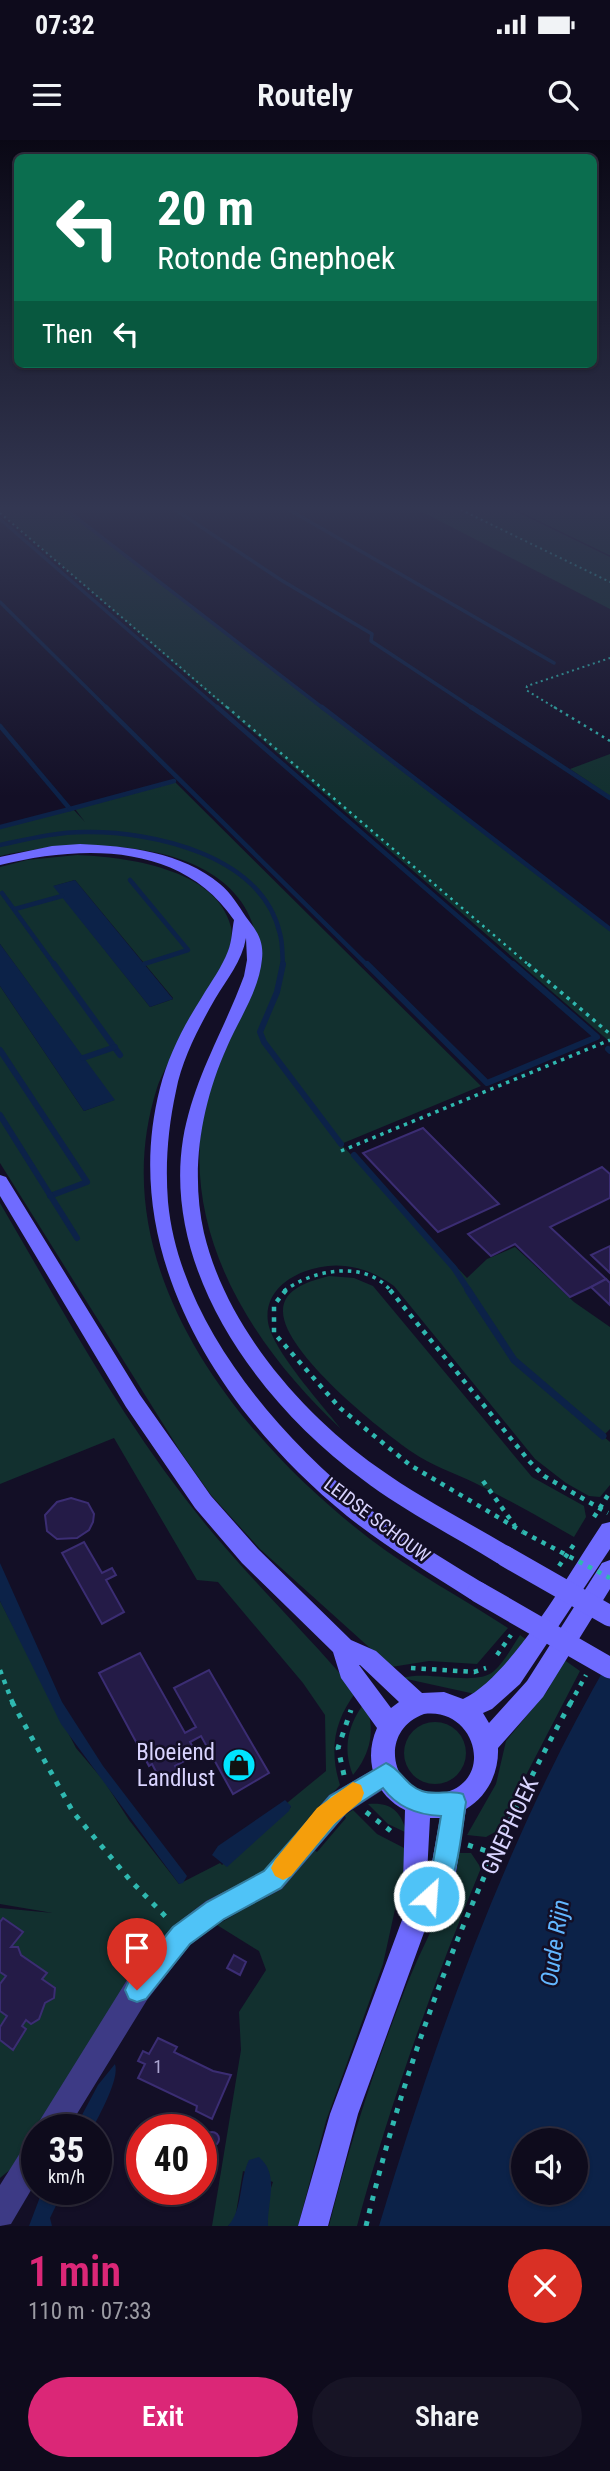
<!DOCTYPE html>
<meta charset="utf-8">
<style>
:root{--surface:#0e0b1c;--page:#171425;--text:#f1f3f6;--muted:#9b9ba3;--line:#2e2b3b;--accent:#db2777}
body{margin:0;font-family:"Roboto Condensed",sans-serif;background:var(--page);color:var(--text);height:100vh;display:flex;flex-direction:column;font-size:26px;white-space:nowrap}
*{box-sizing:border-box;margin:0}
p{font-size:23px;color:var(--muted)}
.icon{flex:none;width:38px;height:38px;fill:none;stroke:currentColor;stroke-width:2;stroke-linecap:round;stroke-linejoin:round}
.map{position:relative;height:2086px;overflow:hidden}
.drawer{display:flex;flex-direction:column;background:var(--surface);flex:1}
.drawer>*{flex:none}
.hud{position:absolute;left:14px;top:14px;width:583px;height:214px;border-radius:10px;box-shadow:0 2px 5px #0004,0 0 0 2px var(--line);background:#0b6e4f;color:#fff;overflow:hidden}
.buttons{position:absolute;left:511px;top:1988px;display:grid;gap:14px}
.buttons a{display:grid;place-items:center;width:77px;height:77px;border-radius:50%;background:var(--surface);box-shadow:0 2px 5px #0004,0 0 0 2px var(--line);font-size:35px}
.speed{position:absolute;left:21px;top:1974px;display:flex;gap:14px;font-size:35px;font-weight:700;text-align:center}
.speed>*{display:grid;place-content:center;width:91px;height:91px;border-radius:50%;background:var(--surface);box-shadow:0 2px 5px #0004,0 0 0 2px var(--line);line-height:1}
.speed small{font-size:18px;font-weight:400}
.speed .limit{border:10px solid #d22;background:#fff;color:#111}
.pin{position:absolute;display:grid;place-items:center;width:60px;height:60px;color:#fff;margin:-72px -30px;border-radius:50% 50% 50% 0;rotate:-45deg;box-shadow:0 0 7px #0007}
.pin .icon{rotate:45deg}
.me{position:absolute;width:77px;margin:-38px;rotate:26deg;stroke-linejoin:round;filter:drop-shadow(0 0 5px #0008)}
.turn{display:flex;align-items:center;gap:24px;height:147px;padding:0 28px;font-size:32px}
.turn .icon{width:91px;height:91px;stroke-width:2.5}
.turn b{display:block;font-size:49px;line-height:60px}
.then{display:flex;align-items:center;height:66px;padding:0 28px;background:#0003;gap:14px;font-size:26px}
.round{display:grid;place-items:center;flex:none;width:74px;height:74px;border-radius:37px;background:var(--page)}
.summary{display:flex;align-items:center;justify-content:space-between;height:119px;padding:0 28px}
h1{font-size:42px;font-weight:600;line-height:52px;color:var(--accent)}
.button{display:flex;gap:14px;margin-top:auto;padding:14px 28px}
.button a{flex:1;height:80px;border-radius:42px;background:var(--accent);color:#fff;font-size:28px;font-weight:600;line-height:80px;text-align:center}
.button a+a{background:var(--page);color:var(--text)}
.status{display:flex;justify-content:space-between;align-items:center;height:49px;padding:0 35px;background:var(--surface);direction:ltr}
.status svg{height:19px;fill:currentColor}
header{display:flex;justify-content:space-between;align-items:center;height:91px;padding:0 28px;background:var(--surface);font-size:32px;font-weight:600}
.map>svg:first-child{display:block}
.green{fill:#12302f;fill-rule:evenodd}
.water{fill:#0c2248;fill-rule:evenodd}
.lines{fill:none;stroke-linecap:round;stroke-linejoin:round}
.stream-far3{stroke:#0c2248;stroke-width:3.5}
.stream-far2{stroke:#0c2248;stroke-width:4.5}
.stream-far1{stroke:#0c2248;stroke-width:6}
.stream{stroke:#0c2248;stroke-width:7}
.building{fill:#241b47;stroke:#3b2d73;stroke-width:2}
.path-far4{stroke:#2fb8b0;stroke-width:2;stroke-dasharray:2 3.5;stroke-linecap:butt}
.path-far3{stroke:#2fb8b0;stroke-width:2.5;stroke-dasharray:2.5 4.5;stroke-linecap:butt}
.path-far2{stroke:#2fb8b0;stroke-width:3.5;stroke-dasharray:3.5 5;stroke-linecap:butt}
.path-far1{stroke:#2fb8b0;stroke-width:4.5;stroke-dasharray:4.5 6;stroke-linecap:butt}
.path{stroke:#2fb8b0;stroke-width:5;stroke-dasharray:5 8;stroke-linecap:butt}
.street{fill:#3d3a85;fill-rule:evenodd}
.secondary{fill:#6f6bff;fill-rule:evenodd}
.path-bridge{stroke:#2fb8b0;stroke-width:4.5;stroke-dasharray:4.5 6;stroke-linecap:butt}
.secondary-bridge{stroke:#6f6bff;stroke-width:21}
.route{fill:#4fc3f7;stroke:#337fa1;stroke-width:2}
.slow{fill:#f59e0b}
.labels{text-anchor:middle;dominant-baseline:central;stroke-width:5;stroke-linejoin:round;paint-order:stroke}
.street-label{font-size:19px;fill:#d9d4ff;stroke:#130f26}
.near-number-label{font-size:19px;fill:#aca6d1}
.near-poi-label{font-size:23px;fill:#d9d4ff;stroke:#130f26;text-anchor:end}
.near-street-label{font-size:23px;fill:#d9d4ff;stroke:#130f26}
.near-water-label{font-size:24px;font-style:italic;fill:#62b6ff;stroke:#130f26}
</style>
<div class="status"><b>07:32</b><svg viewBox="0 0 49 12"><path d="M0 12V9h3v3zM5 12V6h3v6zM10 12V3h3v9zM15 12V0h3v12zM26 1h20v11H26zM47 4h2v5h-2z"/></svg></div>
<header><svg class="icon" aria-label="menu" viewBox="0 0 24 24"><path d="M4 6h16M4 12h16M4 18h16"/></svg>Routely<svg class="icon" aria-label="search" viewBox="0 0 24 24"><circle cx="10" cy="10" r="6"/><path d="M15 15l6 6"/></svg></header>
<div class="map">
<svg width="610" height="2086" viewBox="0 0 610 2086">
<rect width="100%" height="100%" fill="#130f26"/>
<g class="green">
<polygon points="0,365 59,365 610,789 610,902 0,372"/>
<polygon points="409,365 503,365 610,417 610,469"/>
<polygon points="506,365 610,365 610,415 609,415"/>
<polygon points="610,614 610,656 570,629"/>
<path d="M175 642 481 946 341 1004 467 1138 487 1119 515 1107 574 1162 610 1187V1289L603 1296 610 1302V1345L600 1357 589 1356 566 1343 535 1319 394 1146C379 1135 364 1128 345 1126 312 1122 262 1142 268 1182 272 1210 322 1264 341 1289 253 1207 180 1094 204 970 208 951 216 932 222 914 234 878 246 843 258 807 245 695 82 697 0 716V688L73 669 85 682 75 669Z"/>
<path d="M77 715C125 717 217 728 231 787 239 821 170 908 157 948 100 1126 237 1297 370 1399 413 1432 462 1458 508 1488L477 1524 429 1521 391 1527 260 1409 211 1355 180 1311 0 1023V846L84 971 114 960 0 804V727L27 720ZM75 740 173 858V859L150 867 54 746Z"/>
<path d="M0 1063C58 1162 114 1266 184 1357 236 1426 300 1486 356 1552 334 1581 329 1610 340 1645L268 1727 255 1737 207 1761 169 1793 121 1855 12 2028 0 2038V1768L53 1773 0 1764V1461L76 1608 104 1641 129 1680 179 1744 220 1723 222 1725 291 1667 287 1663 326 1631 325 1575 303 1543 218 1442 197 1440 114 1298 0 1344Z"/>
<path d="M329 1136 354 1138 373 1146 532 1337 584 1366 586 1377 574 1397C541 1378 509 1360 475 1343 454 1333 431 1325 412 1312 380 1290 284 1213 283 1172 282 1148 311 1141 329 1136Z"/>
<path d="M520 1495 528 1501 502 1535 475 1554 402 1538C430 1530 476 1547 494 1531 504 1522 512 1507 520 1495Z"/>
<polygon points="563,1519 580,1531 497,1691 486,1697 467,1695 496,1644 506,1601 548,1550"/>
<path d="M365 1562C376 1589 371 1613 353 1635 342 1609 348 1584 365 1562Z"/>
<circle cx="435" cy="1613" r="31"/>
<path d="M368 1664C392 1662 400 1671 407 1693L388 1684Z"/>
<polygon points="353,1670 377,1694 408,1710 383,1824 326,1981 298,2086 268,2086 267,2060 273,2042 243,2031 235,2079 228,2086 212,2086 241,1910 239,1872 266,1830 259,1811 217,1785 279,1749 314,1710 317,1712 346,1678 344,1675"/>
<path d="M457 1713H471L481 1728C432 1846 390 1963 357 2086H329C349 2006 374 1929 404 1852 424 1800 446 1770 457 1713Z"/>
</g>
<g class="water">
<polygon points="75,740 173,859 150,867 53,746"/>
<polygon points="0,804 115,960 84,971 0,846"/>
<polygon points="0,1423 62,1562 103,1626 187,1736 183,1743 179,1744 61,1584 0,1461"/>
<path d="M610 1519V2086H379C438 1890 507 1697 610 1519ZM523 2000H576V2053H523Z"/>
<polygon points="285,1660 291,1666 289,1671 227,1727 212,1715 218,1706"/>
<path d="M115 1924C120 1939 99 1975 92 1990H74L98 1945Z"/>
<path d="M259 2017C280 2035 267 2061 268 2086H228C243 2070 239 2040 249 2020Z"/>
<polygon points="43,2049 64,2049 50,2078 52,2086 29,2086"/>
</g>
<g class="lines">
<g class="stream-far3">
<polyline points="60,365 324,569"/>
<polyline points="168,365 281,440 372,494 371,501 474,569"/>
<polyline points="281,365 554,523"/>
<polyline points="605,365 610,367"/>
<polyline points="0,379 219,569"/>
<polyline points="0,462 108,569"/>
</g>
<g class="stream-far2">
<polyline points="106,567 368,826"/>
<polyline points="217,567 515,826"/>
<polyline points="322,567 610,789"/>
<polyline points="471,567 610,658"/>
<polyline points="0,586 70,669 0,687"/>
<polyline points="70,669 174,641"/>
<path d="M0 705C28 699 56 692 85 692 153 691 262 715 280 794 283 804 282 815 283 826"/>
<polyline points="130,740 188,810 144,824"/>
<polyline points="2,753 55,826"/>
<polyline points="15,769 62,756"/>
</g>
<g class="stream-far1">
<polyline points="54,824 120,915"/>
<polyline points="283,824 277,852 260,892 264,902 341,1004"/>
<polyline points="367,824 487,943 597,897 513,824"/>
<polyline points="608,909 610,911"/>
<polyline points="0,910 87,1042 50,1056"/>
<polyline points="83,918 115,907"/>
<polyline points="0,975 77,1098"/>
<polyline points="354,1015 454,1128 469,1151"/>
</g>
<polyline class="stream" points="468,1150 514,1220 603,1296"/>
</g>
<g class="building">
<polygon points="423,988 499,1064 438,1092 363,1013"/>
<polygon points="602,1027 610,1034 610,1058 550,1087 606,1139 591,1147 570,1157 515,1104 491,1116 468,1094"/>
<polygon points="610,1106 610,1133 591,1115"/>
<polygon points="606,1139 610,1143 610,1165 591,1147"/>
<polygon points="71,1358 88,1363 94,1374 93,1382 89,1390 77,1398 57,1399 47,1391 45,1375 57,1362"/>
<polygon points="84,1402 102,1433 112,1428 116,1435 106,1440 124,1472 102,1484 62,1413"/>
<polygon points="140,1513 185,1593 196,1587 174,1548 209,1530 269,1633 233,1654 201,1596 190,1602 197,1614 175,1626 180,1635 163,1645 152,1624 149,1626 99,1533"/>
<polygon points="3,1778 23,1792 11,1807 18,1807 21,1815 47,1833 42,1839 55,1848 54,1858 45,1863 39,1879 31,1884 26,1880 22,1886 26,1889 13,1910 0,1900 0,1887 7,1876 0,1871 0,1844 6,1836 0,1832 0,1782"/>
<polygon points="234,1815 246,1822 240,1835 227,1828"/>
<polygon points="158,1898 177,1907 174,1912 213,1931 231,1935 212,1979 196,1971 197,1966 138,1938 145,1924 138,1921 143,1911 149,1914"/>
<circle cx="212" cy="1999" r="7"/>
</g>
<g class="lines">
<g class="path-far4">
<polyline points="451,365 610,442"/>
<polyline points="0,373 229,569"/>
<polyline points="557,569 526,550 527,546 610,518"/>
</g>
<g class="path-far3">
<polyline points="227,567 530,826"/>
<polyline points="554,567 610,601"/>
</g>
<g class="path-far2">
<polyline points="528,824 610,894"/>
<polyline points="341,1011 610,900"/>
<path d="M284 1151C312 1130 365 1119 391 1151"/>
</g>
<g class="path-far1">
<polyline points="286,1150 274,1165 274,1193 340,1268 410,1325 523,1392"/>
<polyline points="390,1150 530,1322 544,1336 608,1373"/>
<polyline points="483,1341 515,1386"/>
<polyline points="594,1377 610,1352"/>
<polyline points="559,1426 575,1403"/>
<polyline points="497,1515 511,1495"/>
<polyline points="411,1528 474,1532 486,1528"/>
<polyline points="0,1530 13,1564"/>
<polyline points="570,1564 586,1535"/>
</g>
<g class="path">
<polyline points="12,1562 73,1672 130,1740 167,1778"/>
<polyline points="344,1635 338,1608 351,1570"/>
<polyline points="366,1672 396,1695"/>
<polyline points="468,1705 496,1714"/>
<path d="M366 2086C409 1903 480 1727 571 1562"/>
</g>
<g class="street">
<polygon points="386,1622 395,1626 398,1634 395,1642 347,1673 282,1749 224,1779 190,1805 147,1860 67,1990 37,1990 37,1993 35,1990 40,1980 127,1840 172,1787 206,1761 264,1731 329,1655"/>
<polygon points="37,1997 37,2040 11,2084 0,2086 0,2045 27,2002"/>
</g>
<g class="secondary">
<path d="M80 704C127 706 182 712 220 744 231 753 238 765 246 777 257 791 264 801 262 819 259 851 239 879 227 907 201 965 190 1031 204 1093 226 1186 301 1273 377 1327 420 1358 468 1382 513 1409L516 1416 513 1423 505 1425 497 1423C452 1395 404 1371 362 1339 260 1264 162 1132 183 999 194 937 223 893 244 836L247 820 246 798C242 821 227 839 215 859 199 887 182 919 176 951 168 988 165 1024 168 1062 179 1179 274 1292 362 1363 401 1394 444 1419 486 1445L489 1452 486 1459 478 1462 470 1459C428 1432 386 1407 347 1376 222 1274 117 1115 160 948 168 916 184 885 202 857 211 842 222 827 228 811 232 801 232 790 234 780 181 702 82 705 0 725V717L52 706Z"/>
<path d="M0 1035 6 1037 140 1255 211 1356 258 1409 351 1500 376 1511 422 1553 444 1552 463 1559C511 1537 571 1430 602 1384L610 1382V1409L520 1544 492 1569 483 1573 489 1583 527 1541 602 1423 610 1420V1449L543 1557 498 1608C499 1632 488 1656 466 1669L456 1732 426 1787 358 1974 328 2086H298L330 1974 402 1780 405 1670C374 1655 363 1619 377 1588L341 1538 333 1512 242 1423 195 1368 126 1267 0 1056ZM359 1525H360L399 1562 391 1568ZM424 1574C474 1567 495 1637 447 1652 396 1668 372 1593 424 1574ZM430 1678H440L431 1728 427 1734Z"/>
</g>
<polyline class="path-bridge" points="523,1392 610,1438"/>
<g class="secondary-bridge">
<polyline points="505,1416 610,1476"/>
<polyline points="478,1452 610,1528"/>
</g>
</g>
<linearGradient id="sky" x2="0" y2="1"><stop stop-color="#0a0815"/><stop offset="0.56" stop-color="#333752"/><stop offset="1" stop-color="#333752" stop-opacity="0"/></linearGradient>
<rect width="610" height="657" fill="url(#sky)"/>
<path class="route" d="M386 1623C401 1629 406 1646 422 1651 436 1656 450 1649 463 1654L466 1662C461 1691 459 1756 429 1768L421 1765 417 1756 432 1729 441 1676C418 1675 397 1667 383 1648L346 1672 281 1748 224 1779 190 1804 146 1859 137 1862 129 1859 125 1850 129 1841 173 1787 207 1762 264 1731 330 1656Z"/>
<polygon class="slow" points="353,1642 361,1645 364,1653 361,1661 334,1684 291,1736 283,1740 275,1736 271,1728 275,1720 317,1668"/>
<defs>
<symbol id="shop-disc" viewBox="-11 -11 22 22"><circle r="9.5" fill="#00e5ff" stroke="#130f26"/><path d="M-5-2.5h2.3a2.7 3.5 0 0 1 5.4 0H5L5.5 6h-11ZM-1.5-2.5h3a1.5 2.3 0 0 0-3 0Z" fill="#111"/></symbol>
</defs>
<g fill-rule="evenodd">
<use href="#shop-disc" x="220" y="1606" width="38" height="38"/>
</g>
<g class="labels">
<g class="street-label">
<text transform="translate(377 1380) rotate(37)">LEIDSE SCHOUW</text>
</g>
<g class="near-number-label">
<text x="158" y="1926">1</text>
</g>
<g class="near-poi-label">
<text x="215" y="1612">Bloeiend<tspan x="215" dy="26">Landlust</tspan></text>
</g>
<g class="near-street-label">
<text transform="translate(510 1686) rotate(-65)">GNEPHOEK</text>
</g>
<g class="near-water-label">
<text transform="translate(555 1803) rotate(-82)">Oude Rijn</text>
</g>
</g>
</svg>
<div class="buttons">
<a><svg class="icon" aria-label="sound" viewBox="0 0 24 24"><path d="M4 9h4l5-4v14l-5-4H4zM17 9q2 3 0 6"/></svg></a>
</div>
<div class="speed"><div>35<small>km/h</small></div><div class="limit">40</div></div>
<div class="pin" style="left:137px;top:1850px;background:#d93025"><svg class="icon" aria-label="arrive" viewBox="0 0 24 24"><path d="M6 21V4h12l-3 4 3 4H6"/></svg></div>
<svg class="me" style="left:429px;top:1756px" viewBox="-20 -20 40 40"><circle r="17" fill="#4fc3f7" stroke="#fff" stroke-width="3"/><path d="M0-11L8 9 0 5-8 9z" fill="#fff"/></svg>
<div class="hud">
<div class="turn"><svg class="icon" aria-label="left" viewBox="0 0 24 24"><path d="M17 20v-9H6M10 6l-5 5 5 5"/></svg><div><b>20 m</b>Rotonde Gnephoek</div></div>
<div class="then">Then<svg class="icon" aria-label="left" viewBox="0 0 24 24"><path d="M17 20v-9H6M10 6l-5 5 5 5"/></svg></div>
</div>
</div>
<section class="drawer">
<div class="summary"><div><h1>1 min</h1><p>110 m · 07:33</p></div><a class="round" style="background:#d93025;color:#fff"><svg class="icon" aria-label="close" viewBox="0 0 24 24"><path d="M6 6l12 12M18 6L6 18"/></svg></a></div>
<div class="button"><a>Exit</a><a>Share</a></div>
</section>
